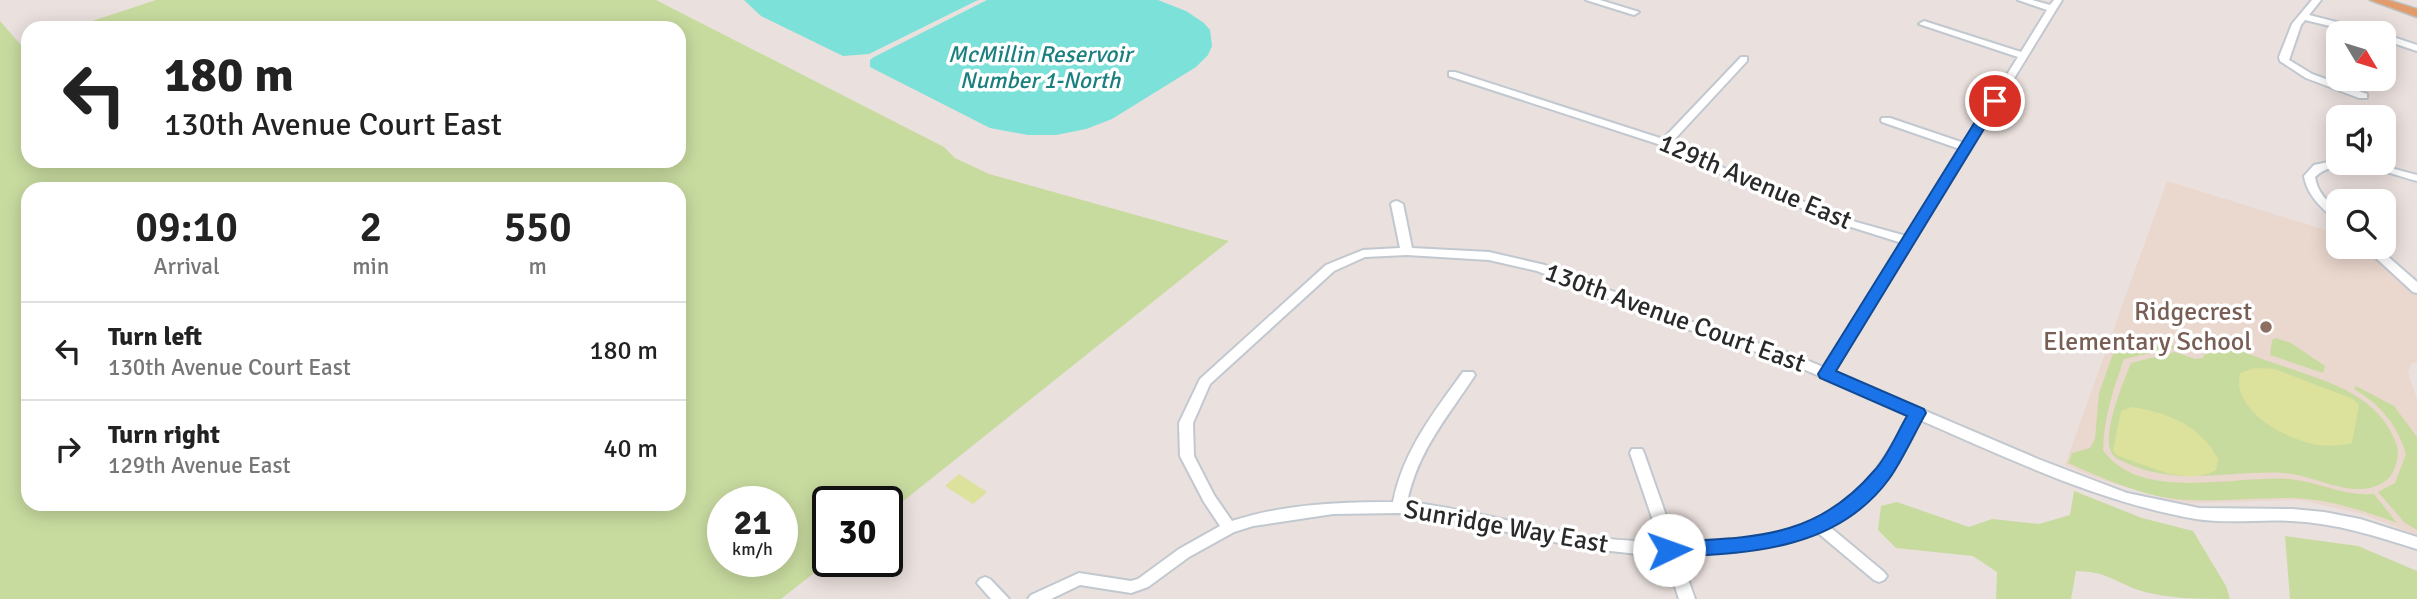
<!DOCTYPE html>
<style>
:root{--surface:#fff;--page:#f2f2f2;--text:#222;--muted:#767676;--line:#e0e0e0}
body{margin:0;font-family:Signika,sans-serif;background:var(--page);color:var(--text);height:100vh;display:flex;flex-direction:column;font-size:26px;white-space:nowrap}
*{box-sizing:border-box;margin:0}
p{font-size:23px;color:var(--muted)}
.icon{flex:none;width:38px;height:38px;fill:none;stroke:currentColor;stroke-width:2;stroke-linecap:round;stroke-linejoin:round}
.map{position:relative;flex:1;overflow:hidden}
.drawer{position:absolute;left:21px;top:182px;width:665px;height:329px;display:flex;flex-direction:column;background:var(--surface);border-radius:21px;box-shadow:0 4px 18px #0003}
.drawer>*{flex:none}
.hud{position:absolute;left:21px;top:21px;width:665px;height:147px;border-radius:21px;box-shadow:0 4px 18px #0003;background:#fff;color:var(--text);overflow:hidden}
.needle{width:46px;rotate:128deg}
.tools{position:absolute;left:2326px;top:21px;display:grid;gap:14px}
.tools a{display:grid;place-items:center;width:70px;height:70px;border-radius:14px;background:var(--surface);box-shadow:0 4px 18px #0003;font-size:35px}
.speed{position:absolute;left:707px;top:486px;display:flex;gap:14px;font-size:35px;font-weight:700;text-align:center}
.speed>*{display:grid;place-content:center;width:91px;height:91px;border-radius:50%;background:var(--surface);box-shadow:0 4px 18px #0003;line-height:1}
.speed small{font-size:18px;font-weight:400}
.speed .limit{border:4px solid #111;border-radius:10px;background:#fff;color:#111}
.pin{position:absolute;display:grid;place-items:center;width:60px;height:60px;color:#fff;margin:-30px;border:4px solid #fff;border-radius:50%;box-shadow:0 2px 7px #0007}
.me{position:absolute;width:77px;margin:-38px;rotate:87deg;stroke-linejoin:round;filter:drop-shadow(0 0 5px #0008)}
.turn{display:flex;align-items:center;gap:24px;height:147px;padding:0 28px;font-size:32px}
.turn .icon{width:91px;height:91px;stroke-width:2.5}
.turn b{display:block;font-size:49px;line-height:60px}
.eta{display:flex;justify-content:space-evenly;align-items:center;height:119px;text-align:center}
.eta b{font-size:42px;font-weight:600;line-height:49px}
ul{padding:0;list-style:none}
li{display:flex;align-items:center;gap:21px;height:98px;padding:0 28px;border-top:2px solid var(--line)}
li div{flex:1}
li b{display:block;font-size:26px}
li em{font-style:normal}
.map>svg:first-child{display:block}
.education{fill:#ead7ce}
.green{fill:#c8db9f;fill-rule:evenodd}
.pitch{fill:#dce19c}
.water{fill:#7be1d9}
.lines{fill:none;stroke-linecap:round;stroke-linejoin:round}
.minor-casing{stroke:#c1c8cf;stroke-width:4}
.major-casing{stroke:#bfbfbf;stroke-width:3}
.minor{fill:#fff;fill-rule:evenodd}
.major{fill:#e29c6b;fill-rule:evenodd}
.route{fill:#1a73e8;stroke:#114b97;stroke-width:2}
.education-dot{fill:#8d6e63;stroke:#fff;stroke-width:2.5}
.labels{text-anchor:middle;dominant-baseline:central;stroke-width:7;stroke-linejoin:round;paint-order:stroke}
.far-water-label{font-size:23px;font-style:italic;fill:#1a807f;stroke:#fff}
.street-label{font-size:26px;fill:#2a2a2a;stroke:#fff}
.education-label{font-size:26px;fill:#785e54;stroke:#fff;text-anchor:end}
</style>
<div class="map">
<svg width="2417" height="599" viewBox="0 0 2417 599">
<rect width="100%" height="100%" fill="#eae0dd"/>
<polygon class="education" points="2167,181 2338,234 2338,247 2370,247 2417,292 2417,362 2411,364 2408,373 2417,399 2417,535 2362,514 2300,500 2189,503 2166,499 2099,479 2065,465"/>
<g class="green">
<path d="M156 0H656L944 147 955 158 989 174 1229 241 887 514V502H828V562L781 599H0V21L21 45 28 42V161H679V28H71ZM28 189H679V504H28ZM782 502V562H723V502Z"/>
<path d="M2120 334 2147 343 2148 339 2179 347 2124 359C2113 390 2104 417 2103 450 2140 503 2236 475 2289 479 2317 481 2345 497 2374 494L2397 523C2365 511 2328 499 2293 498 2254 497 2214 503 2175 499 2137 494 2102 478 2068 463L2072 453 2090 448 2095 439 2099 393Z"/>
<polygon points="2276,338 2291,343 2325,366 2323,373 2270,355 2272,340"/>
<path d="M2213 343C2233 346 2254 357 2274 363 2321 380 2380 392 2397 446 2400 456 2395 473 2387 480 2357 503 2317 475 2284 473 2231 470 2182 486 2131 465 2125 462 2117 460 2113 455 2099 438 2124 381 2131 363L2175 352 2195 359 2203 358 2209 345Z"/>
<path d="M2356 386 2394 406 2417 437V530L2405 523 2378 492 2395 483 2406 454C2398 426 2380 404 2354 389Z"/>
<path d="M2074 491 2142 518 2193 531 2226 586 2230 599C2200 599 2167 599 2138 590 2111 580 2108 572 2076 571L2071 599H1996L1997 572 1973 556 1896 548 1878 530 1881 506 1897 502 1969 527 1992 519 2039 524 2070 515Z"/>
<polygon points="2285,536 2358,546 2417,571 2417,599 2290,599"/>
</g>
<g class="pitch">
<path d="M2255 368 2275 369 2353 399 2359 405 2352 443C2339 446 2326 447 2313 444 2282 437 2231 409 2240 373Z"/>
<path d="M2132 407C2168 413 2201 425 2218 459L2216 470C2186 487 2148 465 2118 456L2113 451 2121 411Z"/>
<polygon points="959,474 987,492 973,504 945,486"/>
</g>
<g class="water">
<polygon points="744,0 978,0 869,54 843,56 761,16"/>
<polygon points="987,0 1158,0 1186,11 1204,23 1210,30 1212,46 1208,55 1196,67 1112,119 1086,129 1056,135 1028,135 990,128 870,67 870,60 874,57"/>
</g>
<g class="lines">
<defs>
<g id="minor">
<polygon points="1586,0 1600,0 1639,12 1634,15"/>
<path d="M2018 0H2032L2050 5 2054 0H2062L1834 372 2038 459 2127 493 2199 508 2292 509 2324 512 2360 519 2417 537V549C2376 536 2336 523 2292 521 2261 519 2227 524 2196 519 2099 502 2010 459 1920 420L1898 463 1864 503 1830 527 1884 572 1887 576 1884 580 1879 582 1874 580 1818 533 1781 544 1744 551 1679 553 1695 599H1679L1664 553 1638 554 1583 548 1436 517 1399 513 1333 514 1253 526 1234 532 1189 557 1148 587 1131 593 1080 585 1051 599H1028L1031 595 1079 573 1131 581 1138 579 1179 549 1220 526 1204 502 1180 456 1179 423 1200 379 1326 265 1363 250 1400 248 1391 204 1393 202 1397 201 1403 204 1412 248 1489 252 1545 265 1689 321 1797 356 1823 367 1902 243 1848 226 1742 185 1661 145 1449 76V72H1455L1663 139 1741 57H1747V61L1672 142 1750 181 1856 222 1906 236 1960 149 1882 122 1881 120 1882 118H1890L1964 143 2018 57 1919 24 1924 21 1927 22 2021 52 2047 10ZM1407 255 1489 260 1537 271 1681 327 1787 362 1909 415C1887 457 1871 483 1832 511 1826 515 1820 520 1814 523 1771 541 1721 540 1675 541L1644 453 1642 449H1632L1630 453 1660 541C1574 544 1492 511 1407 502 1418 450 1447 418 1475 375L1473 372H1463C1434 412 1403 451 1393 502 1339 502 1284 504 1232 521L1214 495 1194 456 1193 423 1210 384 1334 271 1365 257Z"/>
<polygon points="2312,0 2321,0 2309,15 2372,31 2374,33 2359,33 2305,20 2301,25 2289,60 2312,74 2367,94 2367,98 2359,98 2306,78 2280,61 2279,57 2292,24"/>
<polygon points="2384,34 2417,45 2417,51 2384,40"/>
<path d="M2338 160V163H2372L2417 175V181C2387 173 2341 152 2315 177 2317 192 2327 201 2338 211V220L2334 219C2321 207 2307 195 2304 176L2314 165Z"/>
<polygon points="2364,247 2377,247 2417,282 2417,293 2413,292"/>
<polygon points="985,577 990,579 1009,599 991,599 977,583 980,579"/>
</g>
<polygon id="major" points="2370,0 2388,0 2417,9 2417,17"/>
</defs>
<use href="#minor" class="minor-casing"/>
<use href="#major" class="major-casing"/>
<use href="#minor" class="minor"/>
<use href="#major" class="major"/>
</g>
<path class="route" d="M1995 97 2001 101 1836 371 1924 409 1926 413C1914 434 1903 459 1889 479 1836 551 1749 553 1669 557L1662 555 1659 550 1662 544 1669 542C1752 537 1815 540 1874 471 1888 456 1897 433 1907 416L1820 378 1818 374 1988 101Z"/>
<circle class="education-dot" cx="2266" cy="327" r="7"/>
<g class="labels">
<g class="far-water-label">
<text x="1040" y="54">McMillin Reservoir<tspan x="1040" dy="26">Number 1-North</tspan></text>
</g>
<g class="street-label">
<text transform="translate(1755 182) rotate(23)">129th Avenue East</text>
<text transform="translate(1675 318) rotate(20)">130th Avenue Court East</text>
<text transform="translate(1506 527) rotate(10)">Sunridge Way East</text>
</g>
<g class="education-label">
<text x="2252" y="312">Ridgecrest<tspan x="2252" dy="30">Elementary School</tspan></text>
</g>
</g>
</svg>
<div class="tools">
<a><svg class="needle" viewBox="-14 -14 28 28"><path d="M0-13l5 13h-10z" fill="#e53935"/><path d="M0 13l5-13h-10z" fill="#767676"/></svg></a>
<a><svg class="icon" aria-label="sound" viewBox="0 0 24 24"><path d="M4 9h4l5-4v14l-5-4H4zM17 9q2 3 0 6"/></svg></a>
<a><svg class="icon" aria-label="search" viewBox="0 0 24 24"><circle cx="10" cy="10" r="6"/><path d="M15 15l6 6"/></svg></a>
</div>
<div class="speed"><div>21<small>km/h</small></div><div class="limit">30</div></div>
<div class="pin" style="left:1995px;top:101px;background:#d93025"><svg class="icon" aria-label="arrive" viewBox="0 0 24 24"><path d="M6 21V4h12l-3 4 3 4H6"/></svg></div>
<svg class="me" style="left:1669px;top:550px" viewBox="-20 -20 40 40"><circle r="19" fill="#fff"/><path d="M0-13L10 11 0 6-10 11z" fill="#1a73e8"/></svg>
<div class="hud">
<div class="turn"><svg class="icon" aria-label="left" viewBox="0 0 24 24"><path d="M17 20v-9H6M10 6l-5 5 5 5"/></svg><div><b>180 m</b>130th Avenue Court East</div></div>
</div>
<section class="drawer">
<div class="eta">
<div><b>09:10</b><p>Arrival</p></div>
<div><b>2</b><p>min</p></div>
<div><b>550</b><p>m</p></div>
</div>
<ul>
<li><svg class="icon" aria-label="left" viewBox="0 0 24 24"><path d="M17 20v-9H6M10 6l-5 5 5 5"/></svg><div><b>Turn left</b><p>130th Avenue Court East</p></div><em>180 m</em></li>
<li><svg class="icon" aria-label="right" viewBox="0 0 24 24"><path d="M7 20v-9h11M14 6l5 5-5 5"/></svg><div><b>Turn right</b><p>129th Avenue East</p></div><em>40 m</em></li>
</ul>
</section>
</div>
